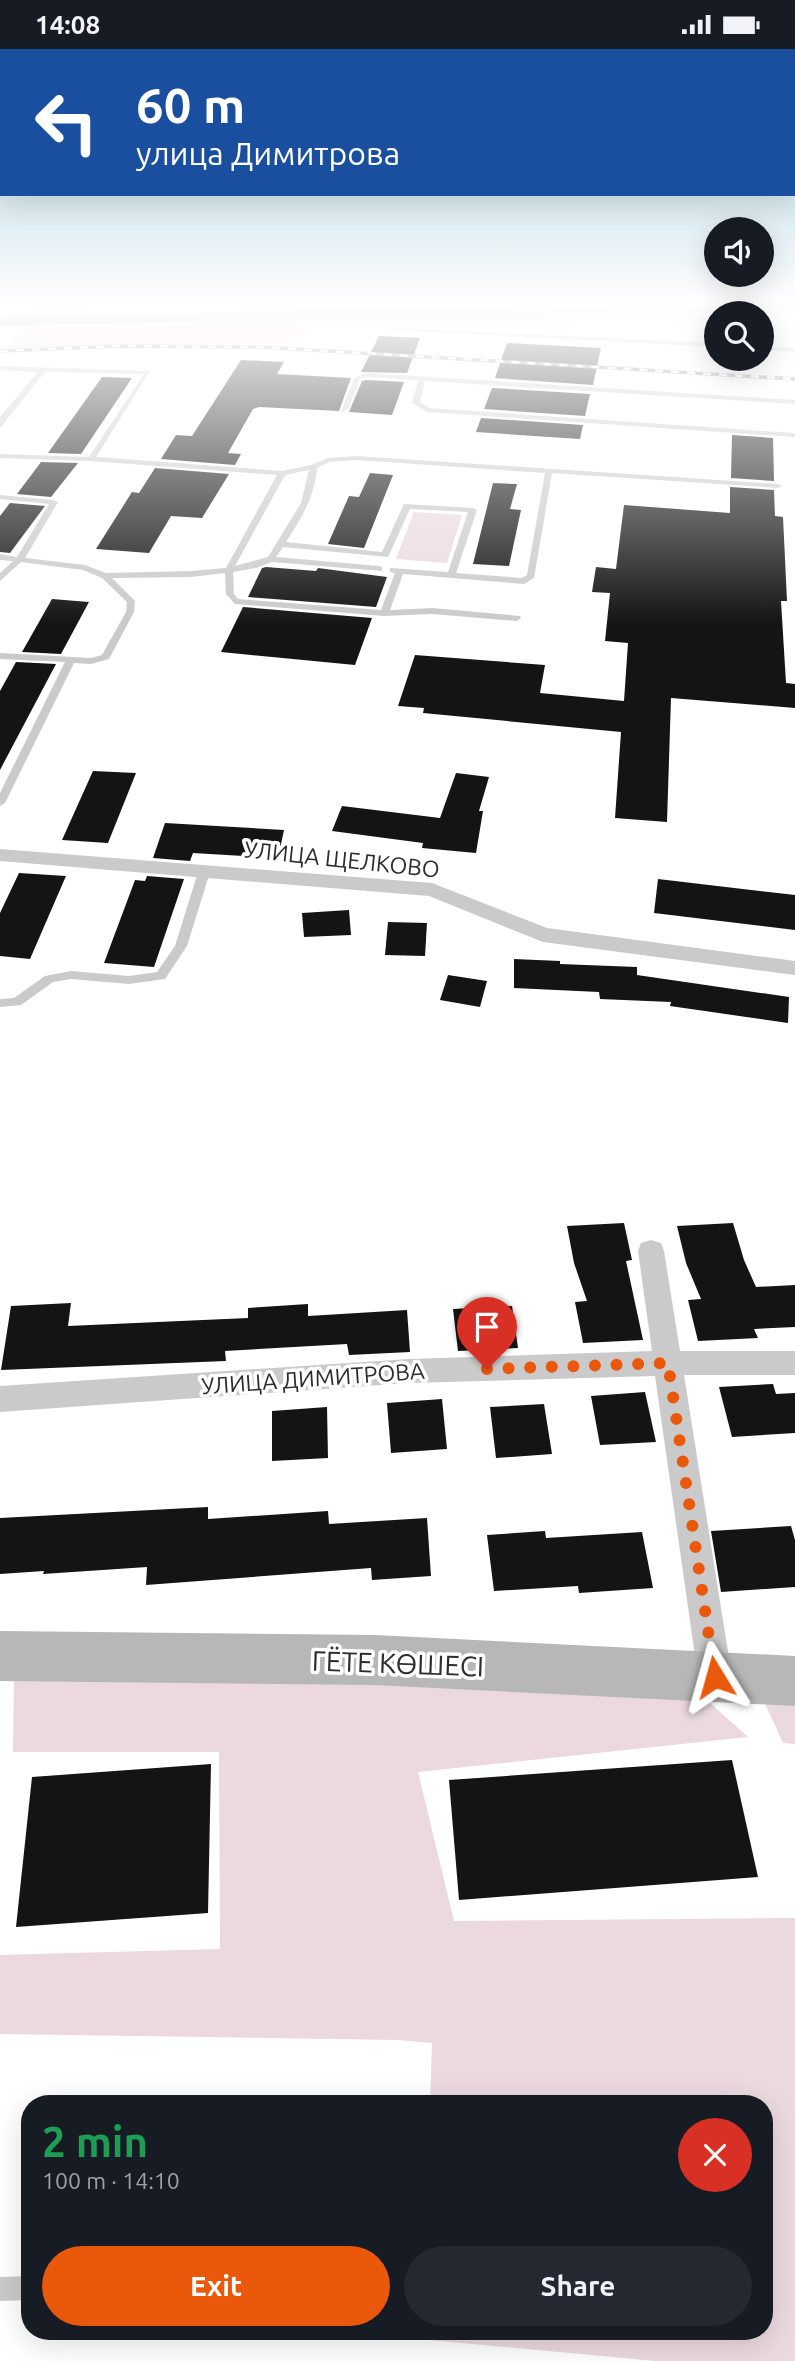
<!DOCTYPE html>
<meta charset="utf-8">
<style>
:root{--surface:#171b24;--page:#242831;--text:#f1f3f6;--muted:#9ea1a6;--accent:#ea580c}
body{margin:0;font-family:Ubuntu,sans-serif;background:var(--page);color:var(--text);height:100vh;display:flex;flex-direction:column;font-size:26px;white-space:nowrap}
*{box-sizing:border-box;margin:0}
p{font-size:23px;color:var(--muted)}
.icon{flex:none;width:38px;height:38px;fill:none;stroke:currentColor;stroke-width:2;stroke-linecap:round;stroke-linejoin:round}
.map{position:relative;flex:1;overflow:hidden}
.panel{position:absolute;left:21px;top:2046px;width:752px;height:245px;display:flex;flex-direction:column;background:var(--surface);border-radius:28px;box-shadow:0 7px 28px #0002}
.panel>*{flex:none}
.banner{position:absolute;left:0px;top:0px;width:796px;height:147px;box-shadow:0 7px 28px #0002;background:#1a4fa0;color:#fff;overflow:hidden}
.buttons{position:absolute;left:704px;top:168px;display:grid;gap:14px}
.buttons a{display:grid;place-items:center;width:70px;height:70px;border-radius:50%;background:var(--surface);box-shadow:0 7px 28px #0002;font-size:35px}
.pin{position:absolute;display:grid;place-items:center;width:60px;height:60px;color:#fff;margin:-72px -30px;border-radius:50% 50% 50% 0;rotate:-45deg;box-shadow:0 0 7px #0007}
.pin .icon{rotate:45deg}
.me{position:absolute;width:77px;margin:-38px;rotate:352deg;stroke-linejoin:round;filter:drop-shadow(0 0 5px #0008)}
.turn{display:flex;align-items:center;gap:24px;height:147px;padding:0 21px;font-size:32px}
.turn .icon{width:91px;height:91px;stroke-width:2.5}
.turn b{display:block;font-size:49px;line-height:60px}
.round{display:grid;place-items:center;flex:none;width:74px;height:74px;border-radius:37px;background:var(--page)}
.head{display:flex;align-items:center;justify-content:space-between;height:119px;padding:0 21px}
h1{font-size:42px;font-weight:700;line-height:52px;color:#1e9e55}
.cta{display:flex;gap:14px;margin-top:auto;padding:14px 21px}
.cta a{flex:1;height:80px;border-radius:42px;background:var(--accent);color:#fff;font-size:28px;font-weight:700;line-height:80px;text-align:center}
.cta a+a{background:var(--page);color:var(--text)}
.status{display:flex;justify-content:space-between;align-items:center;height:49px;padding:0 35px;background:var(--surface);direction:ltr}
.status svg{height:19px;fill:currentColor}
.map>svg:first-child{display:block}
.green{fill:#ebd9df}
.building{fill:#141414}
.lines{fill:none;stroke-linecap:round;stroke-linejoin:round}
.lane{fill:#cacaca;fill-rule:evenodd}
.street{fill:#cacaca;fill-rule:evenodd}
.secondary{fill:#b7b7b7;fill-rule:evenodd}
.primary{fill:#a5a5a5;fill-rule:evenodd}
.rail-casing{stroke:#828282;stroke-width:3.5}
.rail{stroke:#fff;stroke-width:2.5;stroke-dasharray:8;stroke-linecap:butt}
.route{stroke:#ea580c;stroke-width:12;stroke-dasharray:0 21.6}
.labels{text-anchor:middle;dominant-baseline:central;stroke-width:7;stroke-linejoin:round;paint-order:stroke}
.street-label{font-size:23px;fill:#2d2d2d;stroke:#fff}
.near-street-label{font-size:28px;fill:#2d2d2d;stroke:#fff}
</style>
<div class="status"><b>14:08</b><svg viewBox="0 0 49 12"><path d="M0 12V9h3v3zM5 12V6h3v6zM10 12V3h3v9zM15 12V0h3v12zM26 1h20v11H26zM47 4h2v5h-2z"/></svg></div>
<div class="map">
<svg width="795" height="2312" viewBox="0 0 795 2312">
<rect width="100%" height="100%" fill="#fff"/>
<g class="green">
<path d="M27 252H156C111 261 68 263 23 260V255Z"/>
<polygon points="230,252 337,252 451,259 254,263 233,258"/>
<polygon points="703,263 704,274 662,271 319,273 288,295 200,294 7,299 25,278"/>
<polygon points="414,463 462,466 447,514 396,510"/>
<polygon points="14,1628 691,1637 748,1688 418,1723 454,1872 795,1869 795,2312 655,2312 418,2290 419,2282 765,2282 765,2054 430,2054 432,1994 398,1991 0,1985 0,1906 220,1900 219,1703 13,1703"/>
<polygon points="762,1648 795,1652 795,1695 783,1694"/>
</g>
<g class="building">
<polygon points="379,287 420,289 407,324 361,323"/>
<polygon points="507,294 601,299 593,336 495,329"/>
<polygon points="241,311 284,313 277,325 351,329 339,362 259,358 253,360 228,404 241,405 235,416 161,410 176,386 192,387"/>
<polygon points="102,328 132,329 81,405 48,404"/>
<polygon points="367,331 404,333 392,366 349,363 362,332"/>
<polygon points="492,339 590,345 585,367 484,360"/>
<polygon points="481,369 583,376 580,390 476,383"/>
<polygon points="732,386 773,389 774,432 731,429"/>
<polygon points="41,413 78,414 51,448 17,445"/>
<polygon points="155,419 229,425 202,469 171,467 149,504 96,500 132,443 139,444"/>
<polygon points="370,424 393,426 364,499 328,495 349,447 359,448"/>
<polygon points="493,434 517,435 510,460 521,461 509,517 473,515"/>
<polygon points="730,438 774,441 775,467 783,468 787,552 781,552 786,634 795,635 795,659 671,649 667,773 615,769 621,683 423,664 424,659 398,657 415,606 545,616 540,644 624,652 628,594 605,592 610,544 592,543 596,518 616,520 624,456 730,464"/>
<polygon points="10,454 45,457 10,504 0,503 0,467"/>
<polygon points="266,518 316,522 318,519 387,528 376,558 248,548 262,519"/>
<polygon points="52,550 89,553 61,605 22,603"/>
<polygon points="243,558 372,569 355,616 221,603"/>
<polygon points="16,613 56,615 0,721 0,642"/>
<polygon points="93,722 136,724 108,794 62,791"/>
<polygon points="456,724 489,728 479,762 483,762 476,804 422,799 423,794 332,782 342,757 440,769"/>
<polygon points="165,774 284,781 278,809 193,804 190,812 153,809"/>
<polygon points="19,824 66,827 30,910 0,907 0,864"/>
<polygon points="147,827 184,830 154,918 104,914 135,831 145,832"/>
<polygon points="658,830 795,846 795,881 654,864"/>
<polygon points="349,861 351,886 304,888 302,864"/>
<polygon points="388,873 427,874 425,907 385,906"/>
<polygon points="514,910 560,912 560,915 637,918 637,926 789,948 788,974 670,957 671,953 600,950 599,943 514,939"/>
<polygon points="448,926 487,932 480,958 440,951"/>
<polygon points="624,1174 632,1211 626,1212 643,1291 583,1294 575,1253 587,1252 574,1214 567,1177"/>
<polygon points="733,1174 744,1211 756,1238 795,1236 795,1278 754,1280 758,1289 698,1292 688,1251 701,1250 686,1214 677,1177"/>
<polygon points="71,1254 68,1277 248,1269 248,1259 308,1255 308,1267 407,1261 410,1303 349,1306 347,1295 225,1302 226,1312 1,1321 11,1257"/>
<polygon points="512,1257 518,1299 458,1302 453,1260"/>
<polygon points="773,1335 776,1345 795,1344 795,1384 732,1388 719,1338"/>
<polygon points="645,1343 656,1393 600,1396 591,1347"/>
<polygon points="442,1350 447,1400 391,1404 387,1354"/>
<polygon points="544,1355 552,1405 496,1409 490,1358"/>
<polygon points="327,1358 328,1409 272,1412 272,1362"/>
<polygon points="208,1458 208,1470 328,1462 329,1475 427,1469 431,1527 372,1531 371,1519 146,1536 147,1518 43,1525 44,1522 0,1525 0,1469"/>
<polygon points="791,1477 795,1491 795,1538 721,1543 711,1482"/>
<polygon points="545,1482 546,1489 642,1483 653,1539 579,1544 578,1537 494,1542 487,1486"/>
<polygon points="732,1711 758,1828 459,1851 449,1731"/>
<polygon points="211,1715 208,1864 16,1878 32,1728"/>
</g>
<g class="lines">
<g class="lane">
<polygon points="387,278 716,294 716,298 385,281"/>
<polygon points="761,297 795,299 795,303 761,301"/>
<path d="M0 317 150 322 96 408 282 422 311 416 328 409 356 407 778 435 782 437 778 439 552 424 534 529 524 535 403 525 390 561 432 559 520 567 521 569 517 572 432 565 384 567 235 555 226 545 225 524 191 528 112 529 135 552 134 563 109 610 91 615 74 614 5 754 0 757V744L65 613 0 610V604L91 609 102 606 126 563 127 553 102 529 83 521 21 513 0 532V524L13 512 0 511V505L17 508 49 455 0 450V446L54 451 58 453 25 509 85 516 106 524 191 522 226 519 277 426 91 412 0 409V405L89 408 144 325 45 323 0 379V368L38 323 0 321ZM356 411 545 424 527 526 522 529 456 524 477 461 473 459 404 455 382 503 286 493C301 470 315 447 317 419L329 413ZM309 421 301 454 268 508 235 517 285 426ZM410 460 468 463 448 523 390 519V523L395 524 381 561 238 550 234 545 233 523 256 519 272 513 382 522V518L379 517 276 508 283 498 388 508Z"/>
<polygon points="366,324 795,351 795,355 425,332 420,353 429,359 795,384 795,388 427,363 412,354 418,331 367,328 360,330 348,361 341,363 354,329"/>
<polygon points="204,820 210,823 187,897 165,930 129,935 71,930 53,933 21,956 0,958 0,950 14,949 45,927 71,922 129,927 157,923 175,897 198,823"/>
<polygon points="30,2227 30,2251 0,2252 0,2228"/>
</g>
<g class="street">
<polygon points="0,800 432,834 547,879 795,912 795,926 543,893 429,847 0,812"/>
<polygon points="651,1191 661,1194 664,1202 680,1302 795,1302 795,1326 684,1326 732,1628 727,1640 715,1645 703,1640 698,1628 655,1327 409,1334 0,1363 0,1337 409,1310 652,1302 638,1202 641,1194"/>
</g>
<g class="secondary">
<polygon points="360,252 563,252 555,257 476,266 470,265 469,259 368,257"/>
<polygon points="0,1582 375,1586 795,1607 795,1657 375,1636 0,1632"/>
</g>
<polygon class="primary" points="795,252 795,261 0,277 0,267"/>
<defs>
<polyline id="rail" points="0,302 120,297 262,298 795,330"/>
</defs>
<use href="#rail" class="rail-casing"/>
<use href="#rail" class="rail"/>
</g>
<linearGradient id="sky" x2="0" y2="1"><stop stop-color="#a0cbda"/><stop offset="0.44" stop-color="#fff"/><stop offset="1" stop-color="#fff" stop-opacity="0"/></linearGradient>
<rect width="795" height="576" fill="url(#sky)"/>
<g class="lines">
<polyline class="route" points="487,1320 668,1314 715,1628"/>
</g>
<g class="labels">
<g class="street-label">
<text transform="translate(342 810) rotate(6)">УЛИЦА ЩЕЛКОВО</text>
<text transform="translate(313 1329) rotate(-4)">УЛИЦА ДИМИТРОВА</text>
</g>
<g class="near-street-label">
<text transform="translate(398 1614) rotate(2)">ГЁТЕ КӨШЕСІ</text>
</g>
</g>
</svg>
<div class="buttons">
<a><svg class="icon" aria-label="sound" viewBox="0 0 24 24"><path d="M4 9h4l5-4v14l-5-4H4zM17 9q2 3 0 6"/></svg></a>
<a><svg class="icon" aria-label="search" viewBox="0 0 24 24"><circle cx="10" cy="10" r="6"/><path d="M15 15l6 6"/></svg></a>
</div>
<div class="pin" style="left:487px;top:1320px;background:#d93025"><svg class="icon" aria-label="arrive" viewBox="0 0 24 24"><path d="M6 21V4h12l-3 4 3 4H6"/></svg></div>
<svg class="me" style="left:715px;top:1628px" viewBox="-20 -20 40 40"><path d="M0-17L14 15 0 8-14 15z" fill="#ea580c" stroke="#fff" stroke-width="4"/></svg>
<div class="banner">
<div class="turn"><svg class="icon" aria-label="left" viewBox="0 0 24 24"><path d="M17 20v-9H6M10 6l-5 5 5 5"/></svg><div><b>60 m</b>улица Димитрова</div></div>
</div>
<section class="panel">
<div class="head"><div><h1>2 min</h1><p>100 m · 14:10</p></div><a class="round" style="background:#d93025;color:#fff"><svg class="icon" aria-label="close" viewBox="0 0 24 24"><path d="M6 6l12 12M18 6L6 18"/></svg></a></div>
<div class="cta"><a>Exit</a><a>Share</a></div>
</section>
</div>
